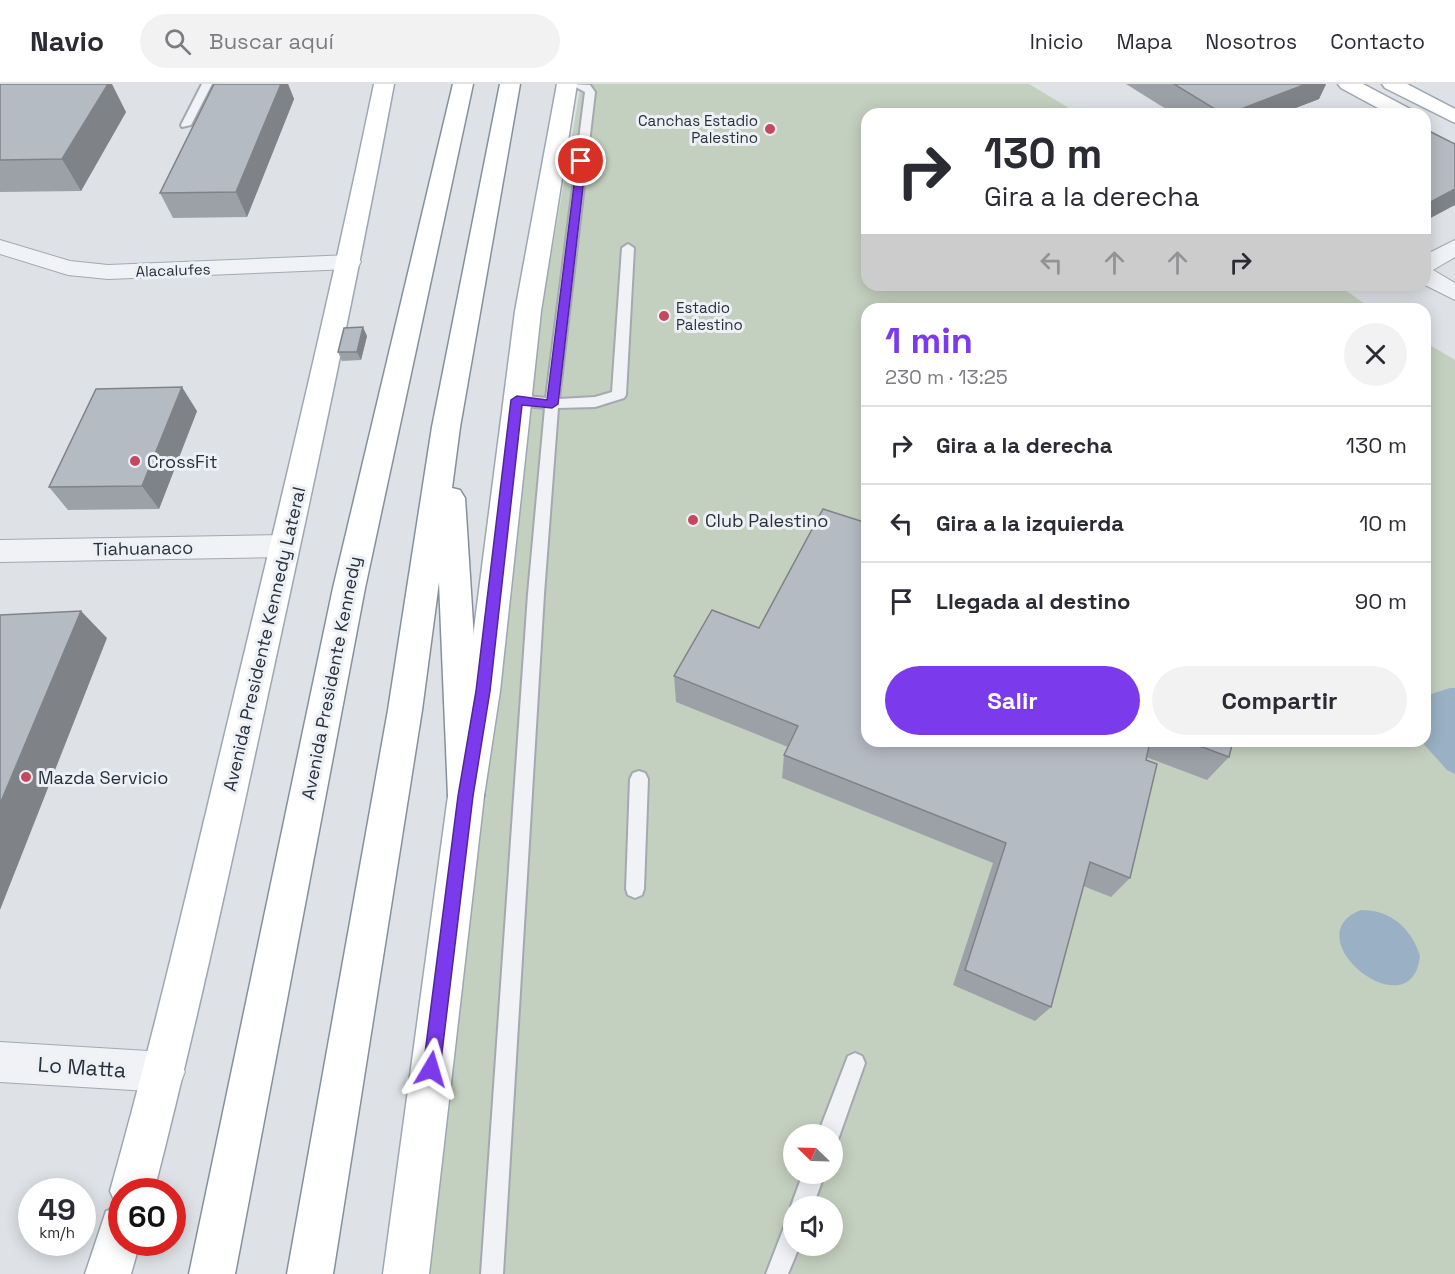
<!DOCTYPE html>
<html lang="es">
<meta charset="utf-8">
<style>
:root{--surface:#fff;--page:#f2f2f3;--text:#2b2b33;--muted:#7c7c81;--line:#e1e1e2;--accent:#7c3aed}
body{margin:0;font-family:"Space Grotesk",sans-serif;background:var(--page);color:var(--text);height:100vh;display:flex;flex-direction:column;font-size:22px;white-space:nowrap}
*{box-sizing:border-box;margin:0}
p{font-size:20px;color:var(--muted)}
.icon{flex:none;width:33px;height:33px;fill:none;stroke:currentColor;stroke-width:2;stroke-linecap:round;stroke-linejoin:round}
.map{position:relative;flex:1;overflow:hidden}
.sheet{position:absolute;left:861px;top:219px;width:570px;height:444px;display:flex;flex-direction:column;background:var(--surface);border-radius:18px;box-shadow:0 3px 15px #0003}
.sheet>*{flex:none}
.banner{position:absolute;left:861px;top:24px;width:570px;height:183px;border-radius:18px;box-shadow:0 3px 15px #0003;background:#fff;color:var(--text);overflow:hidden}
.needle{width:39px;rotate:293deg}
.fabs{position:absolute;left:783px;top:1040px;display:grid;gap:12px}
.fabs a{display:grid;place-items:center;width:60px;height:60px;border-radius:50%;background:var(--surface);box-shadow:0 3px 15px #0003;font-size:30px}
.speed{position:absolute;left:18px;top:1094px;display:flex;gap:12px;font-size:30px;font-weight:700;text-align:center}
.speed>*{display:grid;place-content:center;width:78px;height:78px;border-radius:50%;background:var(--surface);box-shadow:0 3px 15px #0003;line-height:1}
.speed small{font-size:15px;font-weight:400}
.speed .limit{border:9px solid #d22;background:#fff;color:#111}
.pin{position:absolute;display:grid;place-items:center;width:51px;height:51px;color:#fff;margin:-26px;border:3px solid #fff;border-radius:50%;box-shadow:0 2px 6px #0007}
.me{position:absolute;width:66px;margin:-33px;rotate:7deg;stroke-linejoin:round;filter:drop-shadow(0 0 4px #0008)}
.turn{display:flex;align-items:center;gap:21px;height:126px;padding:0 24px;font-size:27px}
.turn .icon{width:78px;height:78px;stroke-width:2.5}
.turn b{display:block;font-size:42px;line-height:51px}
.lanes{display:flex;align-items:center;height:57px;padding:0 24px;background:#0003;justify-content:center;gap:30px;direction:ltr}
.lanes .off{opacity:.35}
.round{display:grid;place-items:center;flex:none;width:63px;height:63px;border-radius:32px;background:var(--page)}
.summary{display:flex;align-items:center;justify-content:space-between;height:102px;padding:0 24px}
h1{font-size:36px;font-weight:800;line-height:45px;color:var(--accent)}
.action{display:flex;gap:12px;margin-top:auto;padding:12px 24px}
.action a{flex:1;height:69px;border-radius:36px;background:var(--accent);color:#fff;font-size:24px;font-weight:800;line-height:69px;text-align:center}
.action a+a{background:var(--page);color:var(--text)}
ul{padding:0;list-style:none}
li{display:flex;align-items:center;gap:18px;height:78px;padding:0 24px;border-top:2px solid var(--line)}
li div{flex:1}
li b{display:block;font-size:22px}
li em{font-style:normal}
header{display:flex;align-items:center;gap:36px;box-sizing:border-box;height:84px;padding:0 30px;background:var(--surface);border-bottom:2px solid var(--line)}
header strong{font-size:28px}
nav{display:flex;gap:33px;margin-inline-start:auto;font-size:21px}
.search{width:420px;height:54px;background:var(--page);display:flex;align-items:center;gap:15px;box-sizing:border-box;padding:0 21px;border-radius:33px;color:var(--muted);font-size:22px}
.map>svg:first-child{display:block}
.green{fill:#c4d0bf;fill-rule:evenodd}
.water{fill:#9ab1c5}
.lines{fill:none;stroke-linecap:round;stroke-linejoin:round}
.lane-casing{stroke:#a4a9b0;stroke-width:4}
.street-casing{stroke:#a4a9b0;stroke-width:2}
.primary-casing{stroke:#9ea6b2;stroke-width:3}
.highway-casing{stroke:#86909c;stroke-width:3}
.lane{fill:#f0f2f5;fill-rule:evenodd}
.street{fill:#f0f2f5;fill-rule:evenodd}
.primary{fill:#fff;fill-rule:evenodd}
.highway{fill:#fff;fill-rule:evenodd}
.wall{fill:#9ca1a8}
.shaded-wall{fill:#7f8388}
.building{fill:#b5bbc3;stroke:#7f8388;stroke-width:1.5}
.route{fill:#7c3aed;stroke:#51269a;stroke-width:1.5}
.poi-dot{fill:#c64860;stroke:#edf0f4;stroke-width:2}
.labels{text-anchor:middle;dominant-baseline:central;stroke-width:6;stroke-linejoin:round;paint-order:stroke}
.far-poi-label{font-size:15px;fill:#28303c;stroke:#edf0f4;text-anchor:end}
.far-street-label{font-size:15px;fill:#28303c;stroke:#edf0f4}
.poi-label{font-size:18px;fill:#28303c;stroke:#edf0f4;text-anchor:start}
.street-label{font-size:18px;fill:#28303c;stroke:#edf0f4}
.near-street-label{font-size:21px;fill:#28303c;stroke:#edf0f4}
</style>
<header>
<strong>Navio</strong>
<div class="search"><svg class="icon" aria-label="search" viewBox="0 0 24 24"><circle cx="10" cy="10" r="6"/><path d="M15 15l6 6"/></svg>Buscar aquí</div>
<nav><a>Inicio</a><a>Mapa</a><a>Nosotros</a><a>Contacto</a></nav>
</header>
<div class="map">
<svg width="1455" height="1190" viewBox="0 0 1455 1190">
<rect width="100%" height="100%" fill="#dee2e7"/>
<path class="green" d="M581 0H1029L1079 30H867V201H1338L1372 225H867V657H1425V258L1455 276V1190H416L500 596 543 219ZM794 1050H832V1089H794ZM794 1122H832V1161H794Z"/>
<g class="water">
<polygon points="1450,604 1455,604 1455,690 1447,686 1421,657 1425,657 1425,612"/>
<path d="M1361 826C1391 826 1411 844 1420 872 1412 949 1291 853 1361 826Z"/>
</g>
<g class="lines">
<defs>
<g id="lane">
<polygon points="202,0 212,0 191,41 182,43 181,41"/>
<polygon points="570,0 590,1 595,8 559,315 595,313 612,308 622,164 628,160 634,164 626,311 624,314 595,323 558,324 544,510 503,1190 481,1190 528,510 545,324 517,321 510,316 517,311 546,314 585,8"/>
<polygon points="639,687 645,689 648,695 644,805 642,811 635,814 628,811 626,805 630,695 633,689"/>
<polygon points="855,969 862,972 865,979 840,1050 837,1058 832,1059 832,1050 818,1050 848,972"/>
<polygon points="803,1089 825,1089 813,1122 794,1122 794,1128 791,1122"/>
<polygon points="794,1135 794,1161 800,1161 788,1190 766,1190 786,1138"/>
</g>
<g id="street">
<polygon points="0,156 70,177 108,181 350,171 358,173 361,178 358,183 350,185 108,195 68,191 0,170"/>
<polygon points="1455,156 1455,173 1433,186 1455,199 1455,216 1425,201 1425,171"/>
<polygon points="286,451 296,454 300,462 296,470 286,473 0,478 0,456"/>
<polygon points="0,958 165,968 179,974 185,988 179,1002 165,1008 0,998"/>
</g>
<g id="primary">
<path d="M374 0H394C355 209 310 417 265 624 230 786 195 947 154 1107H122V1158H140L131 1190H85L106 1127 117 1123 110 1107C155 947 192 786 231 624 281 417 331 209 374 0Z"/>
<polygon points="557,0 577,0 541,227 500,607 484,712 429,1190 383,1190 448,712 466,607 515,227"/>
<polygon points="1338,0 1363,0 1412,26 1415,30 1389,30 1341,4"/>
<polygon points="1382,0 1407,0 1455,25 1455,39 1385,4"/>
</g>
<g id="highway">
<polygon points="453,0 473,0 365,504 235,1190 189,1190 333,504"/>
<polygon points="500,0 520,0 460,343 452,404 460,406 465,414 484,712 479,723 466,728 453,723 448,712 439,498 422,626 333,1190 287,1190 388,626 432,343"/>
</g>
</defs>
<use href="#lane" class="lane-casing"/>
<use href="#street" class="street-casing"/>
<use href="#primary" class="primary-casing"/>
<use href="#highway" class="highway-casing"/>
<use href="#lane" class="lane"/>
<use href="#street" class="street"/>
<use href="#primary" class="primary"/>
<use href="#highway" class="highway"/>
</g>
<g class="wall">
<polygon points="0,0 126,28 81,107 0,108"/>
<polygon points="214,0 288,0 294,15 247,133 173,134 160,109"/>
<polygon points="1126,0 1326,0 1319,15 1280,30 1174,30"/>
<polygon points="367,252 361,276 342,277 338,268"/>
<polygon points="197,327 159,425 68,426 49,403"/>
<polygon points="674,592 867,657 1233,657 1229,673 1207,696 1146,673 1130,794 1111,813 1083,802 1051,923 1035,937 953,901 993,779 782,694 784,671 788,663 676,618"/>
</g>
<g class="shaded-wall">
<polygon points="108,0 112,0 126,28 81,107 62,75"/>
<polygon points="281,0 288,0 294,15 247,133 236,108"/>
<polygon points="1306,0 1326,0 1319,15 1280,30 1228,30"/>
<polygon points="1455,105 1455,121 1425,137 1425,121"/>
<polygon points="363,243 367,252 361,276 357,268"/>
<polygon points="182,303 197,327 159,425 142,402"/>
<polygon points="81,527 107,554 0,826 0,720"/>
<polygon points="867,551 867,565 862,562"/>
</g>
<g class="building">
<polygon points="0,0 108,0 62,75 0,76"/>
<polygon points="214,0 281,0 236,108 160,109"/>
<polygon points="1174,0 1306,0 1228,30 1223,30"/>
<polygon points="1425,45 1455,60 1455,105 1425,121"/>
<polygon points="363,243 357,268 338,268 344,244"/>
<polygon points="182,303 142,402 49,403 96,305"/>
<polygon points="823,425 867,439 867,551 862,562 867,564 867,657 1150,657 1146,676 1157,680 1130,794 1090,778 1051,923 965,886 1006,759 784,671 798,642 674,592 712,526 759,544"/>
<polygon points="81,527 0,720 0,531"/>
<polygon points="1186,657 1233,657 1229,673"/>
</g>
<polygon class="route" points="581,75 586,77 558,320 552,324 522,321 490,607 473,712 440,985 437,991 431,994 425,991 423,985 458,712 476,607 511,316 517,312 547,316 577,77"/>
<g class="poi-dot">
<circle cx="770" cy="45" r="6"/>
<circle cx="664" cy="232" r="6"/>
<circle cx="135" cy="377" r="6"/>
<circle cx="693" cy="436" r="6"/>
<circle cx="26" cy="693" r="6"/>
</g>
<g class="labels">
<g class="far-poi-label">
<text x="758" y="36">Canchas Estadio<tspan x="758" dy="17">Palestino</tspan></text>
<text x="676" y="223" text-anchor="start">Estadio<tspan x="676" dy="17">Palestino</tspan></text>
</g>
<g class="far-street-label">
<text transform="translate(173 186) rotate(-2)">Alacalufes</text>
</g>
<g class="poi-label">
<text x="147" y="377">CrossFit</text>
<text x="705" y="436">Club Palestino</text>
<text x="38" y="693">Mazda Servicio</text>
</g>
<g class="street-label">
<text transform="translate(143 464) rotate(-1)">Tiahuanaco</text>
<text transform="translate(264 555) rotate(-77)">Avenida Presidente Kennedy Lateral</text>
<text transform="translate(331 594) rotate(-79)">Avenida Presidente Kennedy</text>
</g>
<g class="near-street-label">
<text transform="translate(82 983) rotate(4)">Lo Matta</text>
</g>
</g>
</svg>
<div class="fabs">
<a><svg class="needle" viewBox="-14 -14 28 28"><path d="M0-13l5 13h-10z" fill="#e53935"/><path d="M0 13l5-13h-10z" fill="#7c7c81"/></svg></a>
<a><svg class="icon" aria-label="sound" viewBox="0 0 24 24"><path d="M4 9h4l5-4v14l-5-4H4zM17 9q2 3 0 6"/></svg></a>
</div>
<div class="speed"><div>49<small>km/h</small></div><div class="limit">60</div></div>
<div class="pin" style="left:581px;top:77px;background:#d93025"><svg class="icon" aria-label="arrive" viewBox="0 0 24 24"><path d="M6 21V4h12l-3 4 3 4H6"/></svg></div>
<svg class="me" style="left:431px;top:985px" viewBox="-20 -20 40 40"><path d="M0-17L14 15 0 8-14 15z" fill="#7c3aed" stroke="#fff" stroke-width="4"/></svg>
<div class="banner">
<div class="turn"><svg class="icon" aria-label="right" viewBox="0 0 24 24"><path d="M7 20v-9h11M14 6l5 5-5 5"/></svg><div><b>130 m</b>Gira a la derecha</div></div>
<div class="lanes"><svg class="icon off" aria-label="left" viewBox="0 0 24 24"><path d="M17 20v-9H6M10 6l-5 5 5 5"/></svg><svg class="icon off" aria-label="ahead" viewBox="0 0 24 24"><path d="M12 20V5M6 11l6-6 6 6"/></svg><svg class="icon off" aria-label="ahead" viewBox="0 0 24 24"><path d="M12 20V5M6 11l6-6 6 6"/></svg><svg class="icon" aria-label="right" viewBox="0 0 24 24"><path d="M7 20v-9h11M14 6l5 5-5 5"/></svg></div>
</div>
<section class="sheet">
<div class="summary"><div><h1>1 min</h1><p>230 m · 13:25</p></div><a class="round"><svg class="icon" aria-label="close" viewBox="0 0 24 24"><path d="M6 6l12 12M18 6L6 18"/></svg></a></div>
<ul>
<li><svg class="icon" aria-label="right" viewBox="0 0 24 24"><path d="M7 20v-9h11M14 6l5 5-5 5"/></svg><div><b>Gira a la derecha</b></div><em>130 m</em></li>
<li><svg class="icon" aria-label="left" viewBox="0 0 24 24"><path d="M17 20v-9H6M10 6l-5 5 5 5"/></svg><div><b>Gira a la izquierda</b></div><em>10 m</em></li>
<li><svg class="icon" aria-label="arrive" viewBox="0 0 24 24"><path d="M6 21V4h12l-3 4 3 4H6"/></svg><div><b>Llegada al destino</b></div><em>90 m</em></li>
</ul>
<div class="action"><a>Salir</a><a>Compartir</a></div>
</section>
</div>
